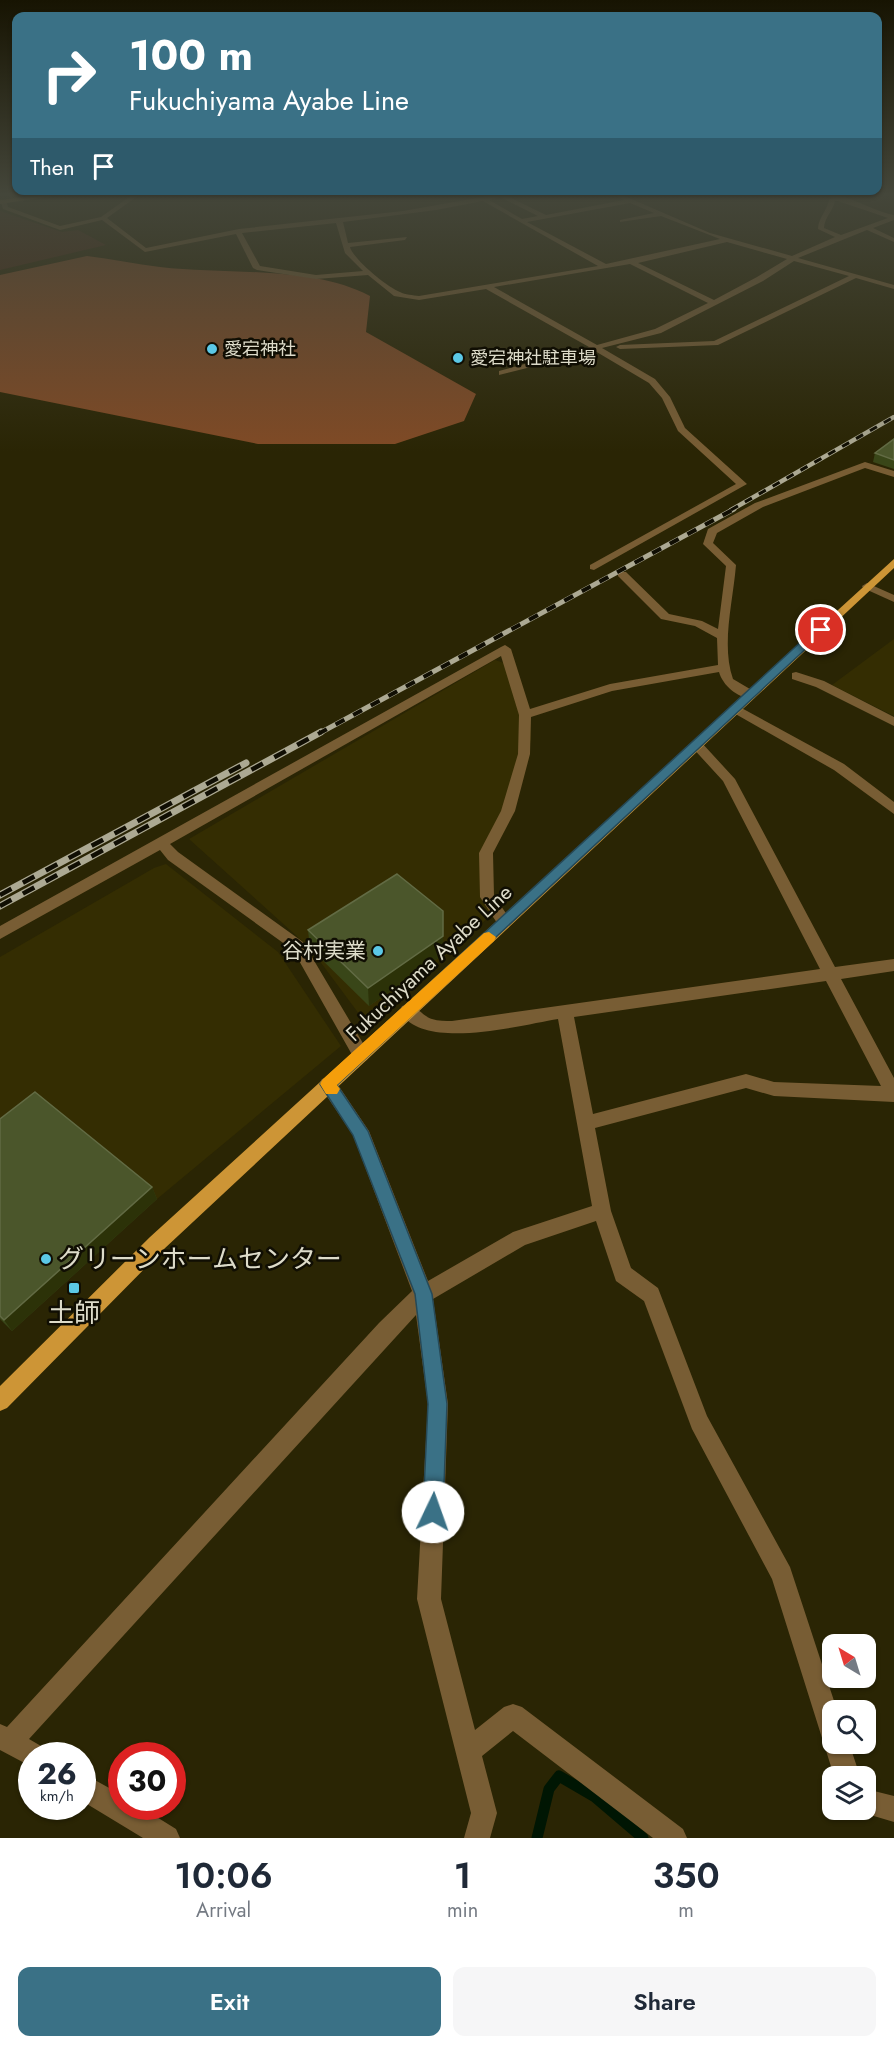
<!DOCTYPE html>
<meta charset="utf-8">
<style>
:root{--surface:#fff;--page:#f6f6f7;--text:#1f2937;--muted:#747a83;--accent:#3a7186}
body{margin:0;font-family:Jost,"Noto Sans JP",sans-serif;background:var(--page);color:var(--text);height:100vh;display:flex;flex-direction:column;font-size:22px;white-space:nowrap}
*{box-sizing:border-box;margin:0}
p{font-size:20px;color:var(--muted)}
.icon{flex:none;width:33px;height:33px;fill:none;stroke:currentColor;stroke-width:2;stroke-linecap:round;stroke-linejoin:round}
.map{position:relative;height:1838px;overflow:hidden}
.drawer{display:flex;flex-direction:column;background:var(--surface);flex:1}
.drawer>*{flex:none}
.guide{position:absolute;left:12px;top:12px;width:870px;height:183px;border-radius:12px;box-shadow:0 2px 4px #0004;background:#3a7186;color:#fff;overflow:hidden}
.needle{width:39px;rotate:322deg}
.fabs{position:absolute;left:822px;top:1634px;display:grid;gap:12px}
.fabs a{display:grid;place-items:center;width:54px;height:54px;border-radius:12px;background:var(--surface);box-shadow:0 2px 4px #0004;font-size:30px}
.speed{position:absolute;left:18px;top:1742px;display:flex;gap:12px;font-size:30px;font-weight:700;text-align:center}
.speed>*{display:grid;place-content:center;width:78px;height:78px;border-radius:50%;background:var(--surface);box-shadow:0 2px 4px #0004;line-height:1}
.speed small{font-size:15px;font-weight:400}
.speed .limit{border:9px solid #d22;background:#fff;color:#111}
.pin{position:absolute;display:grid;place-items:center;width:51px;height:51px;color:#fff;margin:-26px;border:3px solid #fff;border-radius:50%;box-shadow:0 2px 6px #0007}
.me{position:absolute;width:66px;margin:-33px;rotate:3deg;stroke-linejoin:round;filter:drop-shadow(0 0 4px #0008)}
.turn{display:flex;align-items:center;gap:21px;height:126px;padding:0 18px;font-size:27px}
.turn .icon{width:78px;height:78px;stroke-width:2.5}
.turn b{display:block;font-size:42px;line-height:51px}
.then{display:flex;align-items:center;height:57px;padding:0 18px;background:#0003;gap:12px;font-size:22px}
.eta{display:flex;justify-content:space-evenly;align-items:center;height:102px;text-align:center}
.eta b{font-size:36px;font-weight:600;line-height:42px}
.cta{display:flex;gap:12px;margin-top:auto;padding:12px 18px}
.cta a{flex:1;height:69px;border-radius:12px;background:var(--accent);color:#fff;font-size:24px;font-weight:600;line-height:69px;text-align:center}
.cta a+a{background:var(--page);color:var(--text)}
.map>svg:first-child{display:block}
.built{fill:#342d02}
.green{fill:#462712}
.forest{fill:#804a25}
.lines{fill:none;stroke-linecap:round;stroke-linejoin:round}
.stream{stroke:#001603;stroke-width:11}
.street{fill:#785d34;fill-rule:evenodd}
.secondary{fill:#a87d37;fill-rule:evenodd}
.primary{fill:#cd9536;fill-rule:evenodd}
.rail-far2-casing{stroke:#aca993;stroke-width:4.5}
.rail-far1-casing{stroke:#aca993;stroke-width:5}
.rail-casing{stroke:#aca993;stroke-width:7}
.rail-far2{stroke:#100e03;stroke-width:3;stroke-dasharray:8;stroke-linecap:butt}
.rail-far1{stroke:#100e03;stroke-width:4;stroke-dasharray:10;stroke-linecap:butt}
.rail{stroke:#100e03;stroke-width:4.5;stroke-dasharray:13;stroke-linecap:butt}
.wall{fill:#394618}
.shaded-wall{fill:#2c3208}
.building{fill:#4b562b;stroke:#626b44;stroke-width:1.5}
.route{fill:#3a7186;stroke:#264957;stroke-width:1.5}
.slow{fill:#f59e0b}
.poi-dot{fill:#5bc8e6;stroke:#100e03;stroke-width:2}
.labels{text-anchor:middle;dominant-baseline:central;stroke-width:5;stroke-linejoin:round;paint-order:stroke}
.far-poi-label{font-size:18px;fill:#dddbc9;stroke:#100e03;text-anchor:start}
.poi-label{font-size:21px;fill:#dddbc9;stroke:#100e03;text-anchor:end}
.street-label{font-size:21px;fill:#dddbc9;stroke:#100e03}
.near-poi-label{font-size:26px;fill:#dddbc9;stroke:#100e03;text-anchor:start}
</style>
<div class="map">
<svg width="894" height="1838" viewBox="0 0 894 1838">
<rect width="100%" height="100%" fill="#2a2504"/>
<g class="built">
<polygon points="894,639 894,716 832,685"/>
<polygon points="495,660 504,663 530,712 531,739 515,808 490,853 491,915 378,1016 365,1022 310,948 189,839"/>
<polygon points="166,864 278,952 341,1046 157,1199 42,1105 0,1137 0,957 154,868"/>
</g>
<polygon class="green" points="0,211 62,232 78,230 106,245 0,270"/>
<path class="forest" d="M87 256C111 259 136 264 160 267 226 275 311 265 370 296L366 332 476 394 464 421 395 444H258L0 392V275Z"/>
<g class="lines">
<polyline class="stream" points="537,1838 549,1789 559,1776 595,1797 643,1838"/>
<g class="street">
<path d="M132 195H139L107 218 146 248 239 229 403 211 494 195H505L546 215 624 200 614 195H622L710 233 792 256 835 237 818 229C818 218 827 211 829 200L832 198 827 195C849 194 872 211 894 215V220L873 228 894 238V242L867 230 798 258 894 285V289L856 278 718 345 620 349 616 347 620 345 714 341 849 276 794 261 763 281 661 333 602 348 655 379 670 397 685 428 747 484 594 570 590 569V565L736 484 678 431 662 398 649 383 595 351 499 375V371L589 347 486 289 419 300 394 296 368 275 316 279 257 270 253 268 236 234 145 252 102 220 60 230 3 209 1 202 6 201 8 207 60 226 101 217ZM500 197 538 216 522 219 489 200ZM483 201 598 266 419 296C413 295 405 295 400 292 387 287 353 259 350 247L405 240 407 237 348 243 343 222 436 210ZM835 201H838L888 218 841 235 824 228C824 218 833 211 835 201ZM630 203 654 213 620 220V222L661 216 720 239 606 264 527 222ZM336 223 345 253 363 271 316 275 260 266 242 233ZM727 242 787 259 757 277 714 300 638 263ZM630 264 708 303 655 329 597 345 494 287Z"/>
<path d="M865 462 894 471V477L865 468 763 507 717 533 713 543 736 565C733 602 721 645 733 679L755 692V698C739 700 723 686 719 672L612 691 531 717 530 754 515 811 493 853 494 896 512 922 509 926H499L480 897 479 853 501 811 518 754 519 715 501 656 170 844 178 852 303 942 367 1050 369 1055 367 1060 361 1062 355 1060 293 950 168 860 160 850 0 939V926L501 647 505 645 511 649 530 709 610 684 718 665 717 638 695 626 661 619 618 576V572H626L669 614 702 621 718 629 726 566 703 544 708 529 755 503Z"/>
<polygon points="867,583 894,595 894,602 863,588 862,586"/>
<polygon points="796,672 824,681 894,717 894,726 816,687 792,679 792,673"/>
<polygon points="736,705 844,764 894,802 894,814 834,770 732,712 730,709"/>
<path d="M696 741 701 742 735 779 835 967 894 959V971L841 979 894 1078V1102L774 1096 746 1088 595 1128 611 1211 631 1268 658 1288 707 1416 790 1567 837 1710H832V1743H849L860 1776H834L772 1579 692 1429 644 1301 616 1281 596 1221 525 1245 433 1299 448 1404 441 1599 475 1730 504 1707 513 1704 522 1707 683 1829 687 1838H653L513 1731 482 1756 497 1813 490 1838H464L471 1813 417 1599 428 1404 416 1315 29 1739 41 1746 45 1755H32V1767L0 1750V1724L7 1727 379 1323 412 1291 353 1135 322 1089 319 1084 322 1079 328 1077 334 1079 369 1131 428 1281 513 1232 592 1206 558 1019C521 1025 421 1052 400 1011L402 1006C416 1002 421 1016 432 1019 438 1021 446 1021 452 1021L820 969 723 781 690 745ZM826 981 881 1086 774 1082 746 1074 593 1114 574 1017Z"/>
<polygon points="82,1773 122,1795 122,1806 139,1806 176,1829 180,1838 143,1838 82,1801"/>
<polygon points="866,1789 894,1796 894,1822 857,1811 856,1809 866,1809"/>
</g>
<polygon class="secondary" points="42,195 59,195 0,204 0,200"/>
<polygon class="primary" points="894,559 894,568 164,1249 7,1408 0,1411 0,1386 150,1237"/>
<defs>
<polyline id="rail-far2" points="731,510 894,417"/>
<polyline id="rail-far1" points="318,734 734,509"/>
<g id="rail">
<polyline points="0,895 246,763"/>
<polyline points="0,906 321,732"/>
</g>
</defs>
<use href="#rail-far2" class="rail-far2-casing"/>
<use href="#rail-far1" class="rail-far1-casing"/>
<use href="#rail" class="rail-casing"/>
<use href="#rail-far2" class="rail-far2"/>
<use href="#rail-far1" class="rail-far1"/>
<use href="#rail" class="rail"/>
</g>
<g class="wall">
<polygon points="894,439 894,469 873,462 875,453"/>
<polygon points="308,930 444,954 369,1006 310,948"/>
<polygon points="0,1119 152,1187 157,1199 12,1331 0,1319"/>
</g>
<g class="shaded-wall">
<polygon points="443,936 444,954 369,1006 368,988"/>
<polygon points="152,1187 157,1199 12,1331 4,1320"/>
</g>
<g class="building">
<polygon points="894,439 894,460 875,453"/>
<polygon points="397,874 443,911 443,936 368,988 308,930"/>
<polygon points="35,1092 152,1187 4,1320 0,1316 0,1119"/>
</g>
<linearGradient id="sky" x2="0" y2="1"><stop stop-color="#171402"/><stop offset="0.43" stop-color="#44463a"/><stop offset="1" stop-color="#44463a" stop-opacity="0"/></linearGradient>
<rect width="894" height="452" fill="url(#sky)"/>
<polygon class="route" points="817,627 826,630 337,1085 368,1131 432,1294 447,1404 443,1512 440,1519 433,1522 426,1519 423,1512 428,1404 415,1294 353,1135 320,1084"/>
<polygon class="slow" points="489,932 496,937 494,941 337,1085 340,1089 337,1094 326,1094 320,1084 323,1079 484,933"/>
<g class="poi-dot">
<circle cx="212" cy="349" r="6"/>
<circle cx="458" cy="358" r="6"/>
<circle cx="378" cy="951" r="6"/>
<circle cx="46" cy="1259" r="6"/>
<rect x="68" y="1282" width="12" height="12" rx="3"/>
</g>
<g class="labels">
<g class="far-poi-label">
<text x="224" y="349">愛宕神社</text>
<text x="470" y="358">愛宕神社駐車場</text>
</g>
<g class="poi-label">
<text x="366" y="951">谷村実業</text>
</g>
<g class="street-label">
<text transform="translate(429 963) rotate(-43)">Fukuchiyama Ayabe Line</text>
</g>
<g class="near-poi-label">
<text x="58" y="1259">グリーンホームセンター</text>
<text x="74" y="1313" text-anchor="middle">土師</text>
</g>
</g>
</svg>
<div class="fabs">
<a><svg class="needle" viewBox="-14 -14 28 28"><path d="M0-13l5 13h-10z" fill="#e53935"/><path d="M0 13l5-13h-10z" fill="#747a83"/></svg></a>
<a><svg class="icon" aria-label="search" viewBox="0 0 24 24"><circle cx="10" cy="10" r="6"/><path d="M15 15l6 6"/></svg></a>
<a><svg class="icon" aria-label="layers" viewBox="0 0 24 24"><path d="M12 4l9 5-9 5-9-5zM3 14l9 5 9-5"/></svg></a>
</div>
<div class="speed"><div>26<small>km/h</small></div><div class="limit">30</div></div>
<div class="pin" style="left:821px;top:630px;background:#d93025"><svg class="icon" aria-label="arrive" viewBox="0 0 24 24"><path d="M6 21V4h12l-3 4 3 4H6"/></svg></div>
<svg class="me" style="left:433px;top:1512px" viewBox="-20 -20 40 40"><circle r="19" fill="#fff"/><path d="M0-13L10 11 0 6-10 11z" fill="#3a7186"/></svg>
<div class="guide">
<div class="turn"><svg class="icon" aria-label="right" viewBox="0 0 24 24"><path d="M7 20v-9h11M14 6l5 5-5 5"/></svg><div><b>100 m</b>Fukuchiyama Ayabe Line</div></div>
<div class="then">Then<svg class="icon" aria-label="arrive" viewBox="0 0 24 24"><path d="M6 21V4h12l-3 4 3 4H6"/></svg></div>
</div>
</div>
<section class="drawer">
<div class="eta">
<div><b>10:06</b><p>Arrival</p></div>
<div><b>1</b><p>min</p></div>
<div><b>350</b><p>m</p></div>
</div>
<div class="cta"><a>Exit</a><a>Share</a></div>
</section>
